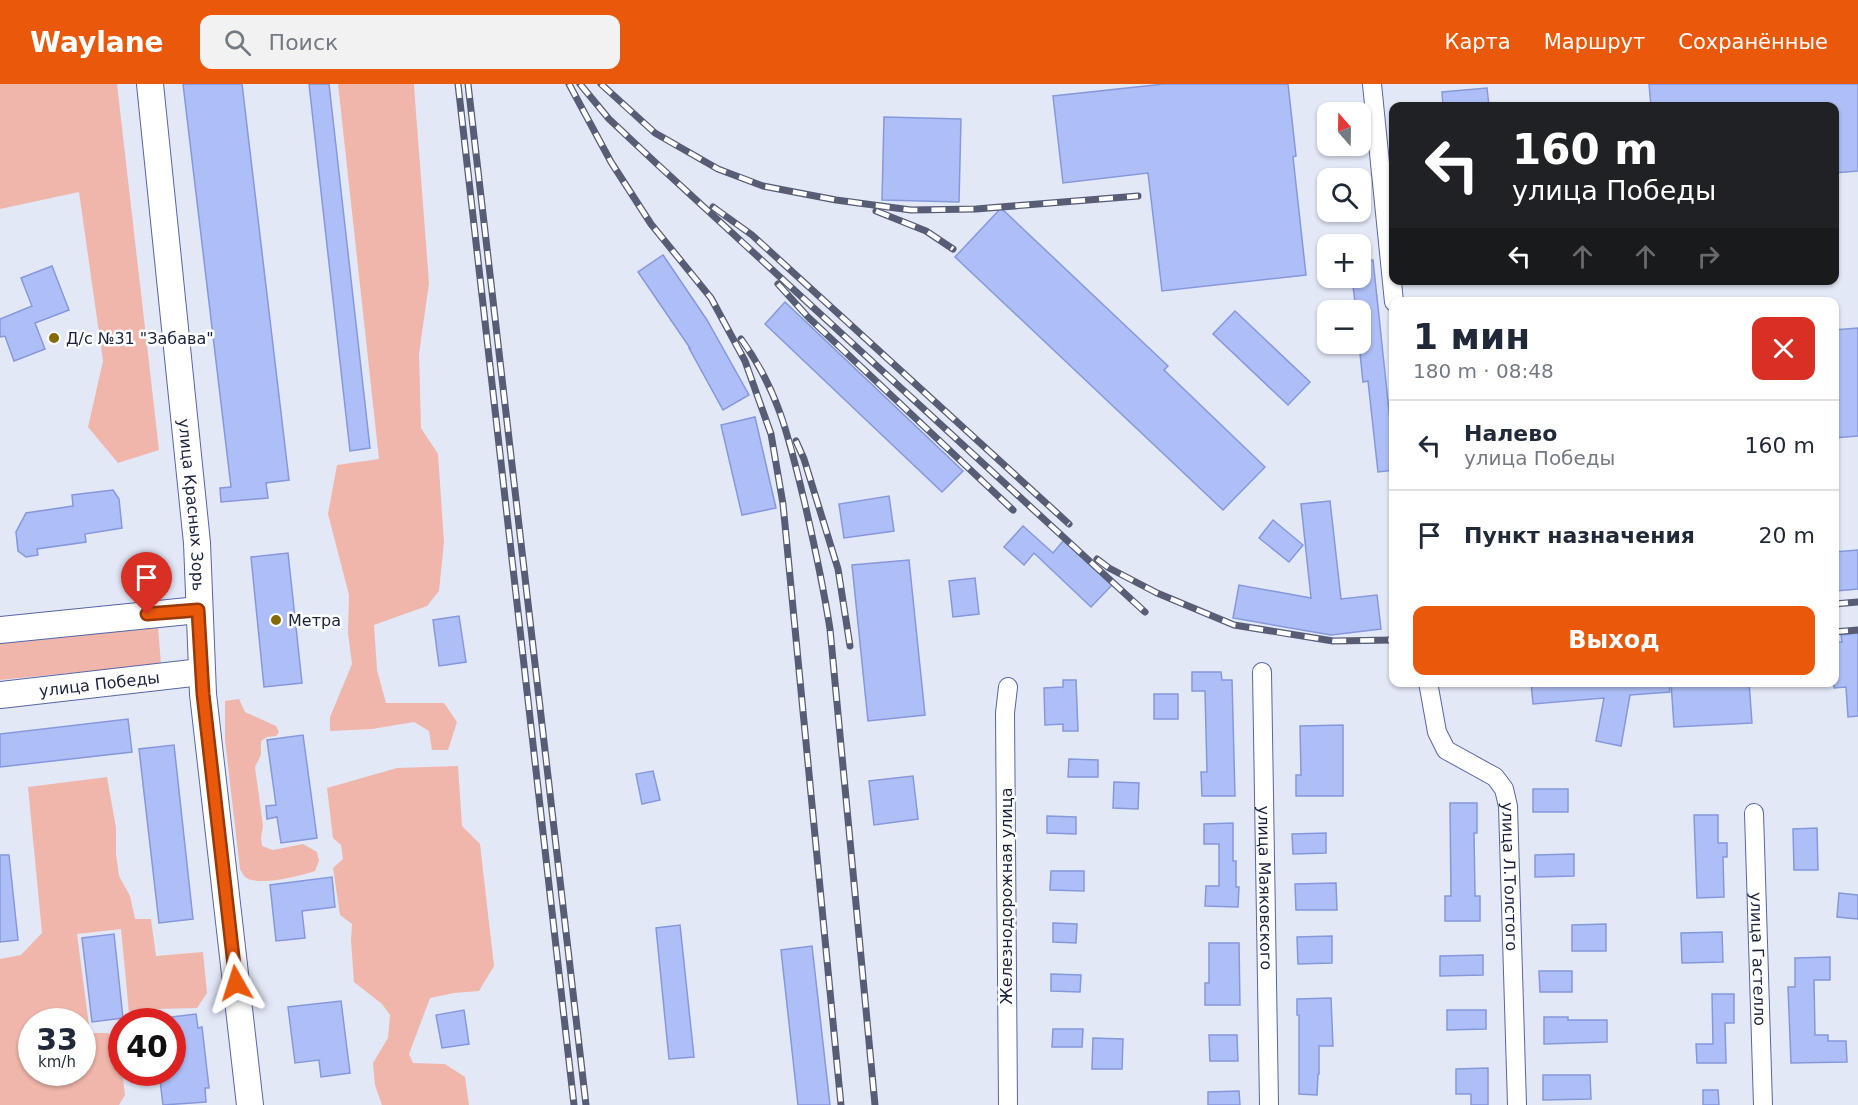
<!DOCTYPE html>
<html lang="ru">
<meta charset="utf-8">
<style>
:root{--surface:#fff;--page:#f2f2f3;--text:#1f2937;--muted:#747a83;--line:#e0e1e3;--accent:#ea580c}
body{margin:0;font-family:"DejaVu Sans",sans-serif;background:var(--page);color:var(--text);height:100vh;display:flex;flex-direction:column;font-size:22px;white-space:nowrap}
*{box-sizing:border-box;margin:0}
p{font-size:20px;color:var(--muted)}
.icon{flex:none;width:33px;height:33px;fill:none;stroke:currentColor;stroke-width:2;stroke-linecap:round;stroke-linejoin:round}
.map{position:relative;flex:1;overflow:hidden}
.drawer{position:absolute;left:1389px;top:213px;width:450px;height:390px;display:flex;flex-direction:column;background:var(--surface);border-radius:12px;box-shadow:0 2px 4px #0004}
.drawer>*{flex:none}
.banner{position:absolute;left:1389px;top:18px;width:450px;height:183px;border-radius:12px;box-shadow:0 2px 4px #0004;background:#202124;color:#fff;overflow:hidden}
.needle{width:39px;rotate:340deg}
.tools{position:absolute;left:1317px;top:18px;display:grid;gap:12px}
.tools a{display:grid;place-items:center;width:54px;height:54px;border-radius:12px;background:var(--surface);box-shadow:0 2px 4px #0004;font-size:30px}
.speed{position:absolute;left:18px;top:924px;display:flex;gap:12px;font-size:30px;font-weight:700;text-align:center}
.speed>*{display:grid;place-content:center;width:78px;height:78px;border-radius:50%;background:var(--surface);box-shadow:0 2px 4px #0004;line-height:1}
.speed small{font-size:15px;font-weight:400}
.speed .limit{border:9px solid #d22;background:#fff;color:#111}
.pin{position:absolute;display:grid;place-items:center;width:51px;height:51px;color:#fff;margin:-62px -26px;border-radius:50% 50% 50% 0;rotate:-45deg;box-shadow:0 0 6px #0007}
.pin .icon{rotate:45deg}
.me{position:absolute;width:66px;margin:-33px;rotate:354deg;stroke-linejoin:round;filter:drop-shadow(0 0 4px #0008)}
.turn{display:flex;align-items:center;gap:21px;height:126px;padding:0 24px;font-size:27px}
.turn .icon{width:78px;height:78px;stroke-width:2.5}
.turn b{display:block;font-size:42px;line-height:51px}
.lanes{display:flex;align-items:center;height:57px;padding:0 24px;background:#0003;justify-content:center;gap:30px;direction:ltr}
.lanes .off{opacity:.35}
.round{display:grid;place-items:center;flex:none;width:63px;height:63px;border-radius:12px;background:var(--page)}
.overview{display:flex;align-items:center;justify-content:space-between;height:102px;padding:0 24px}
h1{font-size:36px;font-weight:800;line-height:45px}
.button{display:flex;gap:12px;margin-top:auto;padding:12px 24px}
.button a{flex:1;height:69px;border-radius:12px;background:var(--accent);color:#fff;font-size:24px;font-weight:800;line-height:69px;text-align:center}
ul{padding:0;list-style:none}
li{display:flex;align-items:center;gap:18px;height:90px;padding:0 24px;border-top:2px solid var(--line)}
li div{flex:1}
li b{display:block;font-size:22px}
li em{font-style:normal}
header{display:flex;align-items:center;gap:36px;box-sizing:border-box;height:84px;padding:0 30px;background:var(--accent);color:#fff}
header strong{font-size:28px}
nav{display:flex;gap:33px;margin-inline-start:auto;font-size:21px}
.search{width:420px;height:54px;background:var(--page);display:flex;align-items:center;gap:15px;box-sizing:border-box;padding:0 21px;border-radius:12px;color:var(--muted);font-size:22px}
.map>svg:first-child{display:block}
.green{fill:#f0b6ab;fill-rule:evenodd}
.building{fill:#aebff7;stroke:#8598db;stroke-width:1.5}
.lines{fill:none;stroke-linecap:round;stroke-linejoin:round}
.street-casing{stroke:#5566a4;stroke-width:20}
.secondary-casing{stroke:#5566a4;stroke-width:28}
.street{stroke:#fff;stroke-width:18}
.secondary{stroke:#fff;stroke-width:26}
.rail-casing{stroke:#575d74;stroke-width:7}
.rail{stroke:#fff;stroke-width:4.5;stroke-dasharray:14;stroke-linecap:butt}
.route-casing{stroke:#983908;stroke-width:15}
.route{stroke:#ea580c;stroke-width:10}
.poi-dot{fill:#856a05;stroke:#fff;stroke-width:2}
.labels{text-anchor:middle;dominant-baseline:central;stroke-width:5;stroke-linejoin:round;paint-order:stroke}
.poi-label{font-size:16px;fill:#1a213b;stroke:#fff;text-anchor:start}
.street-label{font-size:16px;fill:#1a213b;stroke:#fff}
</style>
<header>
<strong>Waylane</strong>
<div class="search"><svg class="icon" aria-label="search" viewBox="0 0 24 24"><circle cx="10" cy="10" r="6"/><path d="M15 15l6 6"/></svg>Поиск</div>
<nav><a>Карта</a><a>Маршрут</a><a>Сохранённые</a></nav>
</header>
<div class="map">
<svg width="1858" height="1021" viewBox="0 0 1858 1021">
<rect width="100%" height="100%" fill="#e3e8f7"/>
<g class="green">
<polygon points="0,0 117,0 159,366 118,379 88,343 103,277 79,108 0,125"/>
<polygon points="338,0 414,0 414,2 429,199 419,270 421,344 438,370 444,458 439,507 427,522 374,541 377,586 386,619 444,619 457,638 448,666 432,666 429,647 414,638 372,645 330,647 330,633 352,580 348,549 349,511 328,430 337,381 379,375"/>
<polygon points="158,543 161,580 0,596 0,559"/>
<path d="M239 615 245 628 276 642 279 648 276 652 267 653 261 657V671L255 683 263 742 261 754 262 762 273 766 303 760 317 768 319 777 315 787C300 792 258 803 245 793 243 791 241 787 240 785L225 656V617Z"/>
<polygon points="458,682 462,742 480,760 494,882 479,907 454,909 430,914 409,970 413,979 445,980 465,993 469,1021 382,1021 375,1001 373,979 388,954 390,931 382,920 354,898 351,857 352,840 340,831 333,784 343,775 341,761 333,754 327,704 397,684"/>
<path d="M107 693 116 744V770L119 792 130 812 135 835H151L156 872 203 868 207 909 197 924 157 925 144 935 129 929 121 845 77 850 90 949H107L118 954 125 1011 119 1021H0V875L21 871 42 849 28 703ZM32 938H82V988H32Z"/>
</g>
<g class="building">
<polygon points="183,0 242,0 289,396 266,399 268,414 221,418 220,404 231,403"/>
<polygon points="309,0 329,0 370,364 350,367"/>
<polygon points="1164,0 1288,0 1296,72 1293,73 1306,191 1162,207 1148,89 1063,99 1053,12"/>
<polygon points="1649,0 1858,0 1858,87 1834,89 1834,22 1651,22"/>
<polygon points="1487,4 1489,22 1443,22 1442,8"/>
<polygon points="884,33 961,35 959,118 882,116"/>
<polygon points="1001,124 1168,282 1164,286 1265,383 1223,426 955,173"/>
<polygon points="663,171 707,236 749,311 723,326 689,264 690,264 638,188"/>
<polygon points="1373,176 1394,374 1394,386 1378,388 1368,297 1363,298 1359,260 1360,226 1356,226 1352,194 1360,194 1360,177"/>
<polygon points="52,182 69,226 35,239 45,265 14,277 5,252 0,253 0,235 32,222 21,194"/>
<polygon points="785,218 963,387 942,408 765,240"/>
<polygon points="1235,227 1310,298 1288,321 1213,250"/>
<polygon points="1858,244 1858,352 1834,354 1834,246"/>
<polygon points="755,333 776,424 742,431 721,341"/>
<polygon points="113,406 119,415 122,444 85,450 86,458 37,465 38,471 26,473 18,467 16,448 26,429 73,422 72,411"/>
<polygon points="889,412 894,447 844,454 839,420"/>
<polygon points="1330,417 1341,515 1377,511 1381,545 1331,551 1233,534 1239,501 1311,514 1301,420"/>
<polygon points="1273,436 1303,461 1289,478 1259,454"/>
<polygon points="1023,442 1053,469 1064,456 1112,501 1091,523 1034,469 1024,481 1004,463"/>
<polygon points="1858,466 1858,505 1836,507 1834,468"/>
<polygon points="288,469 302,599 264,603 251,473"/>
<polygon points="909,476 925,631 868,637 852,481"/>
<polygon points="975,494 979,530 953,533 949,497"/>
<polygon points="459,532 466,578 439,582 433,536"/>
<polygon points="1858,549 1858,632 1848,633 1846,603 1834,604 1834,558 1842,558 1841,551"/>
<polygon points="1192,588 1221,588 1222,596 1232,596 1235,712 1202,712 1201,688 1207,688 1205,607 1192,607"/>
<polygon points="1063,596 1076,596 1078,647 1063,647 1063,640 1045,641 1044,604 1063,603"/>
<polygon points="1531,598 1669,598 1670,608 1630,611 1621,662 1596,657 1604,614 1533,620"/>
<polygon points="1671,598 1749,598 1752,639 1674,643"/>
<rect x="1154" y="610" width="24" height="25"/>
<polygon points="128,635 132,668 0,683 0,650"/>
<polygon points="1343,641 1343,712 1296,712 1296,691 1301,691 1300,642"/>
<polygon points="303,651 317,754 281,759 277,733 267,735 266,722 276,721 267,656"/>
<polygon points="174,661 193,835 159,839 139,665"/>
<polygon points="1069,675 1098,676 1098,693 1068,693"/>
<polygon points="653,687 660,716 642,720 636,690"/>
<polygon points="913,692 918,735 874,741 869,697"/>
<polygon points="1114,698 1139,699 1138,725 1113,724"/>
<rect x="1533" y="705" width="35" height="23"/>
<polygon points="1450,719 1477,719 1477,749 1474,749 1475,812 1480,812 1480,837 1445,837 1445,812 1451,812"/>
<polygon points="1694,731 1718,731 1718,759 1727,759 1727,773 1723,773 1724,813 1697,814"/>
<polygon points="1047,732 1076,733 1076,750 1047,749"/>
<polygon points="1233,739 1233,777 1236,777 1236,803 1239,803 1238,823 1205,822 1206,802 1219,802 1219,760 1204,760 1204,740"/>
<polygon points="1817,744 1818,786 1794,786 1793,745"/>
<polygon points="1326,749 1326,769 1293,770 1292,750"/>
<polygon points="1574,770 1574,792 1535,793 1535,771"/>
<polygon points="0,771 9,771 18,856 0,858"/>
<polygon points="1051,787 1084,787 1084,807 1050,806"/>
<polygon points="332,793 335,823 302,827 305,854 276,857 270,801"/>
<polygon points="1336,799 1337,826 1296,826 1295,800"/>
<polygon points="1839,809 1858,811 1858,835 1837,833"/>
<polygon points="1053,839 1077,840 1076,859 1053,858"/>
<polygon points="1606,840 1606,867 1572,867 1572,841"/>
<polygon points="680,841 694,973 669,975 656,844"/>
<polygon points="1722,848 1723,878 1682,879 1681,849"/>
<polygon points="114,850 123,934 92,938 82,854"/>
<polygon points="1332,852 1332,879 1298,880 1297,853"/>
<polygon points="1209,859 1239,859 1240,921 1205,921 1205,899 1209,899"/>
<polygon points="812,862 830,1021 798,1021 781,866"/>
<polygon points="1483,871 1483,891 1440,892 1440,872"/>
<polygon points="1830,873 1830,896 1814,896 1815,951 1828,951 1828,957 1846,957 1847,978 1791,979 1788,903 1795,903 1795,874"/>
<polygon points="1539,887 1572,887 1572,908 1540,908"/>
<polygon points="1051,890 1081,891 1080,908 1051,907"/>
<polygon points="1712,910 1734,910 1734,939 1725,939 1726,979 1697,979 1696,960 1713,960"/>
<polygon points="1331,914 1333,962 1319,962 1319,990 1318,990 1317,1011 1299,1010 1299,931 1297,931 1297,915"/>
<polygon points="341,917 350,989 321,993 319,976 295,979 288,923"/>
<polygon points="464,926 469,960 442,964 436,931"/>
<polygon points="1447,926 1486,926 1486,945 1447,946"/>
<polygon points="196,930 198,944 202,943 209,1004 205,1004 206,1018 163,1021 159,988 172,988 172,933"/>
<polygon points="1544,933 1568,933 1568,936 1607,936 1607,958 1544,960"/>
<polygon points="1053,945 1083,945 1082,963 1052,963"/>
<polygon points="1209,951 1237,951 1238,977 1210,977"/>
<polygon points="1093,954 1123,955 1122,985 1092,985"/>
<polygon points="1488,984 1488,1021 1471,1021 1471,1010 1456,1010 1456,985"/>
<polygon points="1543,991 1590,991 1591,1015 1543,1016"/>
<polygon points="1703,1006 1718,1006 1719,1021 1703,1021"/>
<polygon points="1239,1007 1240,1021 1208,1021 1208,1008"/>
</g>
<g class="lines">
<defs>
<g id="street">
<polyline points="1372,0 1394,218"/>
<path id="s1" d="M1262 588 1269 1021"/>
<path id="s2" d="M1428 598 1437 648 1446 666 1495 693 1504 705 1508 722 1517 1021"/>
<path id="s3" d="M1754 729 1763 1021"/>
<polyline points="1008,1021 1005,629 1008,603"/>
</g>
<g id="secondary">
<path id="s4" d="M150 0 197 459 203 610 250 1021"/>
<polyline points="0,546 198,526"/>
<path id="s5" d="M0 611 201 588"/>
</g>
</defs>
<use href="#street" class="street-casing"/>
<use href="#secondary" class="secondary-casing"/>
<use href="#street" class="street"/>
<use href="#secondary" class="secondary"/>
<defs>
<g id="rail">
<polyline points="458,0 574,1021"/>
<polyline points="468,0 586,1021"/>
<polyline points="569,0 611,78 651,140 711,214 745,277 771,350 783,420 841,1021"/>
<polyline points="580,0 609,35 657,80 1145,528"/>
<polyline points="601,0 655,49 718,85 763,102 836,116 911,126 976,125 1138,112"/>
<polyline points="713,123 752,151 1069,440"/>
<polyline points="876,127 926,147 953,165"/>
<polyline points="778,200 808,233 1013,426"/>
<path d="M741 255C779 307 789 355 804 416 814 459 823 501 830 545L875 1021"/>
<polyline points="796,357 804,375 838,485 850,562"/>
<polyline points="1097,475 1109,484 1157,509 1234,541 1333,557 1394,556"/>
<polyline points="1834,520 1858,518"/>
<polyline points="1834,548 1858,546"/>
</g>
</defs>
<use href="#rail" class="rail-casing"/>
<use href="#rail" class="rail"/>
</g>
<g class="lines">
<defs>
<polyline id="route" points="147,530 198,526 203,610 236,899"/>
</defs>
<use href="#route" class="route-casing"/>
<use href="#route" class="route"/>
</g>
<g class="poi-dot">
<circle cx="54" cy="254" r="6"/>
<circle cx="276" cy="536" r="6"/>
</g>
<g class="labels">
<g class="poi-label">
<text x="66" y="254">Д/с №31 "Забава"</text>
<text x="288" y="536">Метра</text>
</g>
<g class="street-label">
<text stroke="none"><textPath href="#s4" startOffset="423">улица Красных Зорь</textPath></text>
<text stroke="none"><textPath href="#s5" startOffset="100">улица Победы</textPath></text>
<text stroke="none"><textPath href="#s2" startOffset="230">улица Л.Толстого</textPath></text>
<text stroke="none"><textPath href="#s1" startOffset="216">улица Маяковского</textPath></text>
<text transform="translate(1006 812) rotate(-90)">Железнодорожная улица</text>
<text stroke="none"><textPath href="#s3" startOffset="146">улица Гастелло</textPath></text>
</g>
</g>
</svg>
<div class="tools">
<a><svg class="needle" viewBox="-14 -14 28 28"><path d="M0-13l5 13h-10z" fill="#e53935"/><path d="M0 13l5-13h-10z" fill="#747a83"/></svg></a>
<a><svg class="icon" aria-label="search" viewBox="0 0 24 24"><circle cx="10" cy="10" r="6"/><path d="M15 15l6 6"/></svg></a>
<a>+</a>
<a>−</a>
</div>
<div class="speed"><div>33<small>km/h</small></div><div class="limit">40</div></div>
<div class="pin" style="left:147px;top:530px;background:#d93025"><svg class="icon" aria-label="arrive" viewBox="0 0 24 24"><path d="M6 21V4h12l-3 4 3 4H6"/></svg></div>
<svg class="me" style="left:236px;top:899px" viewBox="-20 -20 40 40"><path d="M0-17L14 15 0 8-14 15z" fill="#ea580c" stroke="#fff" stroke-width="4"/></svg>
<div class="banner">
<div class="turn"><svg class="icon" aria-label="left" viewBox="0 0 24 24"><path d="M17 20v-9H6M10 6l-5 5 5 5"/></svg><div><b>160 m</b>улица Победы</div></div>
<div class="lanes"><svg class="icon" aria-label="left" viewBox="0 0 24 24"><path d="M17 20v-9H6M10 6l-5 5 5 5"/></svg><svg class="icon off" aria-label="ahead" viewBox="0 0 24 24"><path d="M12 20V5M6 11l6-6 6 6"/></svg><svg class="icon off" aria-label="ahead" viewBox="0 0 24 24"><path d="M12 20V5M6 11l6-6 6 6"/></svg><svg class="icon off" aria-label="right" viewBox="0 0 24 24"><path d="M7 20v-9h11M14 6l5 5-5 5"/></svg></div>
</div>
<section class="drawer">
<div class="overview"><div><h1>1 мин</h1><p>180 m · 08:48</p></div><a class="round" style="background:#d93025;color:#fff"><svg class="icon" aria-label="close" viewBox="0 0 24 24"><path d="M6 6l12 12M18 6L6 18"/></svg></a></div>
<ul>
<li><svg class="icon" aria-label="left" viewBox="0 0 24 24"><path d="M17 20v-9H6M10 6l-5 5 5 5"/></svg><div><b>Налево</b><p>улица Победы</p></div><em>160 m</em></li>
<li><svg class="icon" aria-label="arrive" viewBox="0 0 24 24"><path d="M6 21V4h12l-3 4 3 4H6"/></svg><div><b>Пункт назначения</b></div><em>20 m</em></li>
</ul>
<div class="button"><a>Выход</a></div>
</section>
</div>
